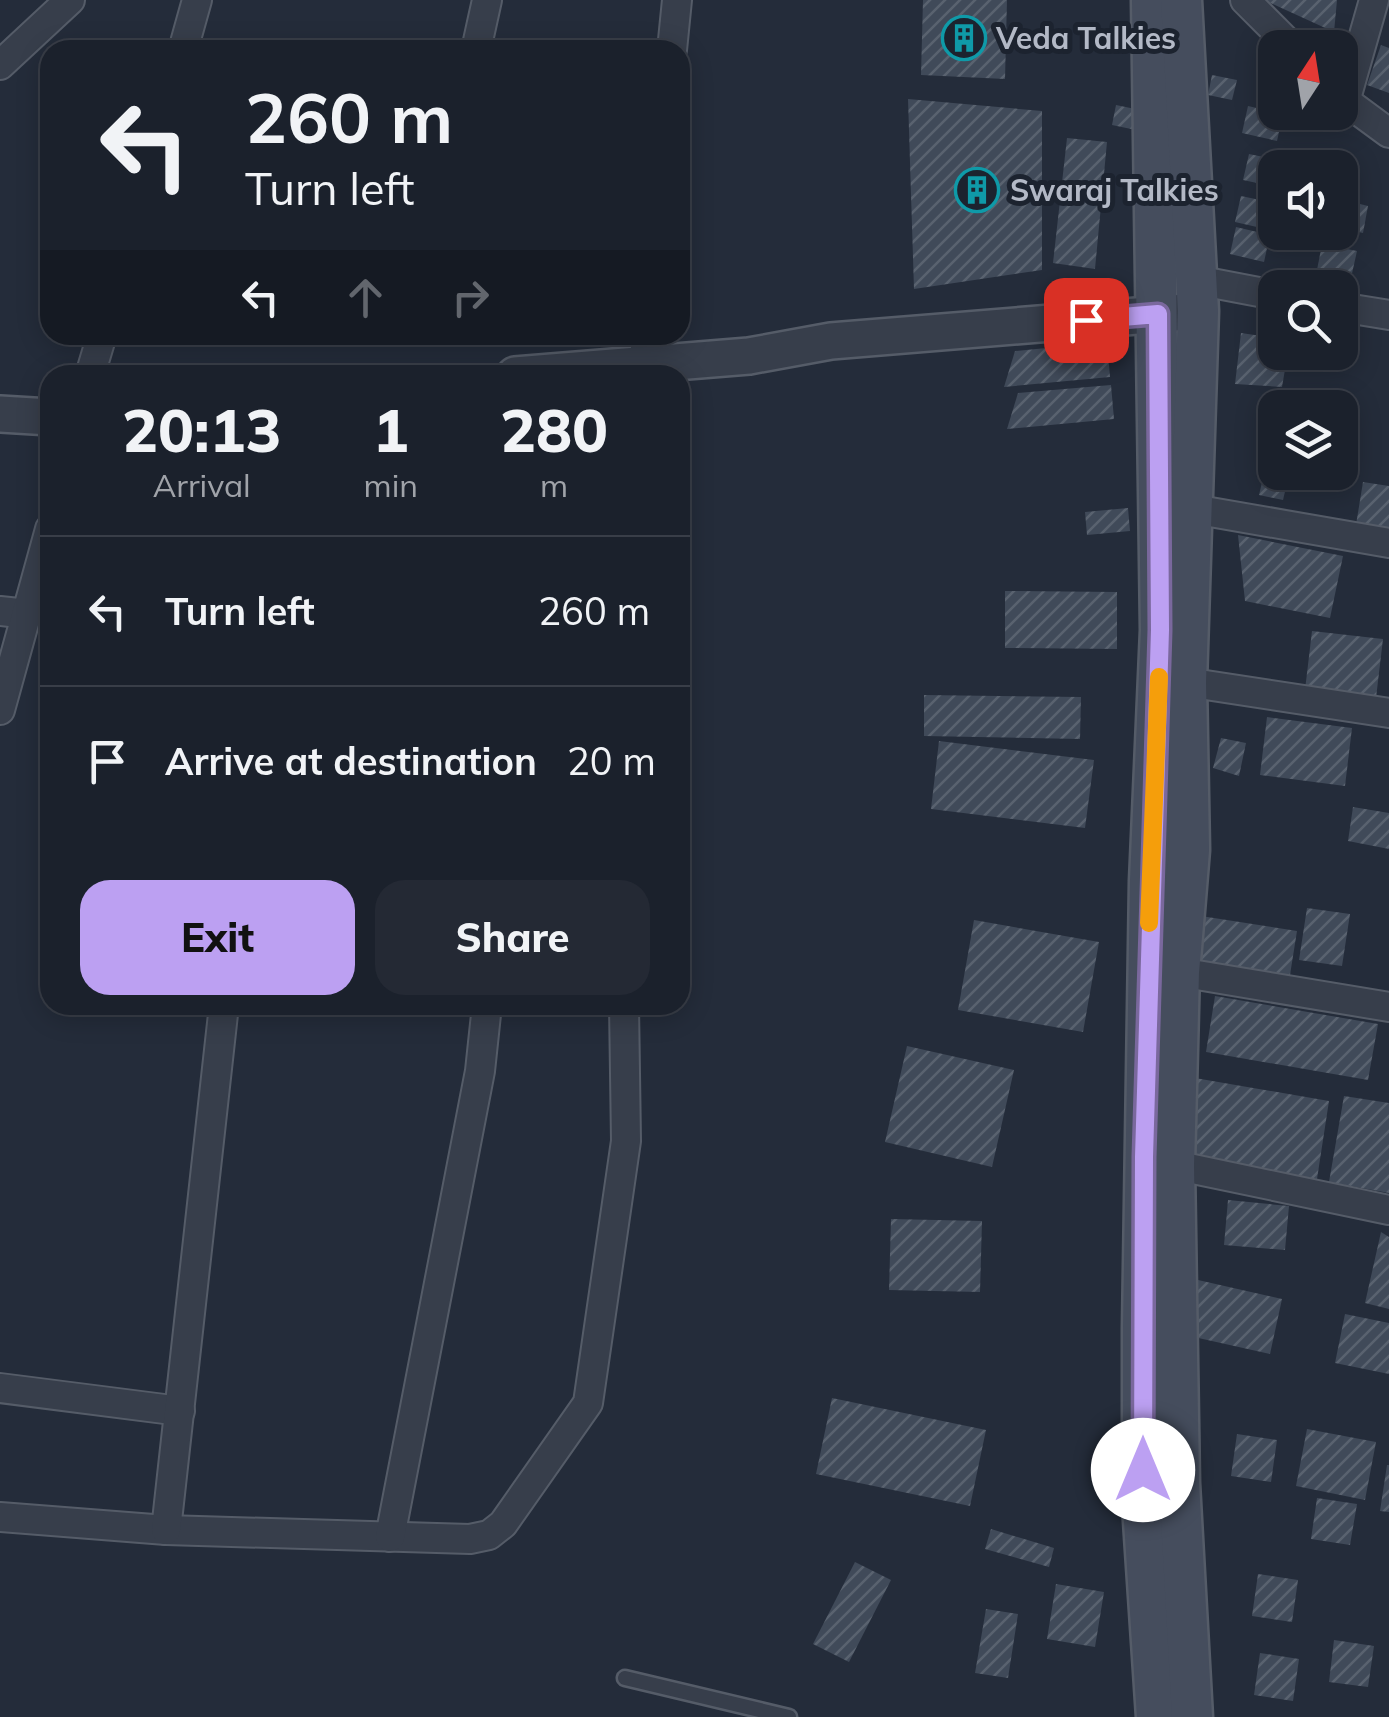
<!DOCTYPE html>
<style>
:root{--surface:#1b212c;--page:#242934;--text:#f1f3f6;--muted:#a0a3a9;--line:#393e48;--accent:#bca0f2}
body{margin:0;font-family:Mulish,sans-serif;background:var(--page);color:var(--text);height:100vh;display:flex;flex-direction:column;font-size:38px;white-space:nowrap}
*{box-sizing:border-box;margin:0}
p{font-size:32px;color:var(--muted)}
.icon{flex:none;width:55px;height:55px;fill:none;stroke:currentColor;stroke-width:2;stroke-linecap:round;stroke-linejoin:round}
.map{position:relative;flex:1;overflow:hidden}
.drawer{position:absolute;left:40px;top:365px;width:650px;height:650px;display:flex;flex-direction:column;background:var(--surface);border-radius:30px;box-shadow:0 5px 25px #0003,0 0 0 2px var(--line)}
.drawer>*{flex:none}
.banner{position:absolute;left:40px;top:40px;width:650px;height:305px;border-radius:30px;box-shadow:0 5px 25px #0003,0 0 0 2px var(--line);background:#1b212c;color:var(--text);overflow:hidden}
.needle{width:65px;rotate:12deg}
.tools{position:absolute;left:1258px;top:30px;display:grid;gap:20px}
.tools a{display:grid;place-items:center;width:100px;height:100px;border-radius:20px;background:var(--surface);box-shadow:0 5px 25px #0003,0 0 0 2px var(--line);font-size:50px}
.pin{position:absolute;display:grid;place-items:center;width:85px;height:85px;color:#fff;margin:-42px;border-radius:20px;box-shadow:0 5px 15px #0006}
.me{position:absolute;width:110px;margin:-55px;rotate:0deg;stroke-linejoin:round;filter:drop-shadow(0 0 8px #0008)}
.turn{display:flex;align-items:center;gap:35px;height:210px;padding:0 40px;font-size:45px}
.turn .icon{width:130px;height:130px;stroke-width:2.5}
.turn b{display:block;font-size:70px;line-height:85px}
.lanes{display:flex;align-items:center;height:95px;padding:0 40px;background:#0003;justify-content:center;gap:50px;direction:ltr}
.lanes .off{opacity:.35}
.eta{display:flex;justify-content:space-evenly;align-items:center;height:170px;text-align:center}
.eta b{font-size:60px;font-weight:800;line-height:70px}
.button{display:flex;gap:20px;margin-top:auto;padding:20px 40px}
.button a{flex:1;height:115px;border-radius:30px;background:var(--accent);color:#111;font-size:40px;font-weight:800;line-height:115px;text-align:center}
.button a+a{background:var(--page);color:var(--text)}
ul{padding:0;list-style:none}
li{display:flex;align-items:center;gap:30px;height:150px;padding:0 40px;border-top:2px solid var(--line)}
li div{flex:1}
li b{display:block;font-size:38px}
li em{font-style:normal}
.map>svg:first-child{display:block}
.building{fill:url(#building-hatch)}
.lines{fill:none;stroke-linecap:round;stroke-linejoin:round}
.service-casing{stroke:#555c68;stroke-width:19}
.minor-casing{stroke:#555c68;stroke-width:32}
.tertiary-casing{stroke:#555c68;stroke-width:40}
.secondary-casing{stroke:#555c68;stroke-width:45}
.service{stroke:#373e4b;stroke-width:14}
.minor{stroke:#373e4b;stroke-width:28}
.tertiary{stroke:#373e4b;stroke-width:35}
.secondary{stroke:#454d5d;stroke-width:40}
.route-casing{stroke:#7a689d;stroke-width:25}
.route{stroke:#bca0f2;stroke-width:18}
.slow{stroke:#f59e0b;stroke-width:18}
.labels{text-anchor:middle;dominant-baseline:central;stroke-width:10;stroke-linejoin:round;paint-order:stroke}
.poi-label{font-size:30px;font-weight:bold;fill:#b3b9c6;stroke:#1c232f;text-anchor:start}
</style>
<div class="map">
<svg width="1389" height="1717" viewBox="0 0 1389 1717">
<defs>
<pattern id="building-hatch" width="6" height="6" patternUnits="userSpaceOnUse" patternTransform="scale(2.5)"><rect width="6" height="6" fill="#404a59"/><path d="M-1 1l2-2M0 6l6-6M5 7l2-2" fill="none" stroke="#59626f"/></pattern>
</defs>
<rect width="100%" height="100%" fill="#242c3a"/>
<g class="building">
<polygon points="923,0 1007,0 1005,79 921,75"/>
<polygon points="1264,0 1337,0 1334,32"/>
<polygon points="1381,45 1389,48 1389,93 1367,85"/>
<polygon points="1212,75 1237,80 1232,100 1208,95"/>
<polygon points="908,99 1042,111 1042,270 914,289"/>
<polygon points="1116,105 1140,110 1136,130 1112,125"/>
<polygon points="1248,106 1283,114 1277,141 1242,133"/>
<polygon points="1067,138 1107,142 1095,269 1053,263"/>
<polygon points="1249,154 1283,161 1282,168 1275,168 1275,187 1243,180"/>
<polygon points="1241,196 1275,203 1270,230 1235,222"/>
<polygon points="1340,199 1368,206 1363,233 1340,228"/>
<polygon points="1236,227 1270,235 1264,262 1230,254"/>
<polygon points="1322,244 1357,251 1351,278 1317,270"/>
<polygon points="1241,333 1275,338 1275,352 1288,352 1282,387 1235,384"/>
<polygon points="1107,342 1110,377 1004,387 1015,351"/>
<polygon points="1111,385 1114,419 1007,429 1018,393"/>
<polygon points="1264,474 1288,479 1283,500 1259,495"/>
<polygon points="1363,482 1389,486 1389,537 1355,531"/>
<polygon points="1128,508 1130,531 1087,535 1085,512"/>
<polygon points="1238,535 1343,556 1330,618 1245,601"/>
<polygon points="1005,591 1117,592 1117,649 1005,648"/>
<polygon points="1312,631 1383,639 1376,698 1305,690"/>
<polygon points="924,695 1081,697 1080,739 924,736"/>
<polygon points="1267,717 1352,728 1345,786 1260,775"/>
<polygon points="1221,738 1246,743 1239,776 1213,768"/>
<polygon points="939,741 1094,760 1085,828 931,809"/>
<polygon points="1353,807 1389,813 1389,849 1348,841"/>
<polygon points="1307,908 1350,914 1342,966 1299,960"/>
<polygon points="1201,916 1297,931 1290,975 1194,961"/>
<polygon points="974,920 1099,942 1083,1032 958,1010"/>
<polygon points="1215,996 1378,1024 1368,1080 1206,1052"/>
<polygon points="907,1046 1014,1070 992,1167 885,1142"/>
<polygon points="1195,1078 1329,1101 1317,1179 1182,1157"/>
<polygon points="1344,1096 1389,1103 1389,1193 1329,1182"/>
<polygon points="1228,1200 1289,1206 1285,1250 1224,1245"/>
<polygon points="891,1219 982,1221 980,1292 889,1290"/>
<polygon points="1381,1232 1389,1237 1389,1309 1365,1303"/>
<polygon points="1198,1280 1282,1299 1270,1354 1185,1335"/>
<polygon points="1345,1314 1389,1323 1389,1374 1335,1363"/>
<polygon points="832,1398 986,1430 970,1506 816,1474"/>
<polygon points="1307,1429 1376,1442 1365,1500 1296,1486"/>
<polygon points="1237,1434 1277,1440 1271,1482 1231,1476"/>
<polygon points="1387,1465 1389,1465 1389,1512 1380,1511"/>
<polygon points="1317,1498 1357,1504 1350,1545 1311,1539"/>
<polygon points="991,1529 1054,1548 1049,1567 985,1549"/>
<polygon points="855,1562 891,1580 849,1662 813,1644"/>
<polygon points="1258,1574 1298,1580 1292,1622 1252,1616"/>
<polygon points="1056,1584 1104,1592 1095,1647 1047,1639"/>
<polygon points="986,1609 1018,1614 1008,1678 975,1673"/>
<polygon points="1334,1640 1374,1646 1368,1687 1329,1682"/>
<polygon points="1260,1653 1299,1659 1293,1701 1254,1695"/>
</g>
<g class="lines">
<defs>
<polyline id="service" points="625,1678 789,1717"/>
<g id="minor">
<polyline points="1245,0 1293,48"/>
<polyline points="183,50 197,0"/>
<polyline points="476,50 487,0"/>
<polyline points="672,50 677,0"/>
<polyline points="0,65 70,0"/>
<polyline points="1340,97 1389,133"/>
<polyline points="1345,102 1374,0"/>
<polyline points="1196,280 1275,295"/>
<polyline points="1340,307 1389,315"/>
<polyline points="90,375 102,335"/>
<polyline points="643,375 646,335"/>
<polyline points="1193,509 1389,543"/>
<polyline points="0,611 28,614"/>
<polyline points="1186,682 1389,713"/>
<polyline points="0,710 50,529"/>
<polyline points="1179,972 1389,1007"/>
<polyline points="1174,1165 1389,1210"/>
<polyline points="0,1388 180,1411"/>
<polyline points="0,1517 166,1530 470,1539 489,1535 503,1524 588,1403 626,1141 624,1005"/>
<polyline points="166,1530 224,1005"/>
<polyline points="390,1537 480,1071 487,1005"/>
</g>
<g id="tertiary">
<polyline points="515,375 749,356 831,341 1198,311"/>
<polyline points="0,414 50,417"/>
</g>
<g id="secondary">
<polyline points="1152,0 1161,630 1150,881 1143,1328 1143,1506 1157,1717"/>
<polyline points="1181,0 1198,311 1186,682 1189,850 1179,972 1174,1165 1179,1483 1192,1717"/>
</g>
</defs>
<use href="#service" class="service-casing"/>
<use href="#minor" class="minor-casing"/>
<use href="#tertiary" class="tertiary-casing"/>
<use href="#secondary" class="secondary-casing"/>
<use href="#service" class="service"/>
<use href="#minor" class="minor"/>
<use href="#tertiary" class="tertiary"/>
<use href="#secondary" class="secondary"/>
</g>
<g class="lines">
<defs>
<polyline id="route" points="1086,320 1158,314 1160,630 1144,1157 1143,1470"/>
</defs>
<use href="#route" class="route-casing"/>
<use href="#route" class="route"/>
<polyline class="slow" points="1149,923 1159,677"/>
</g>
<defs>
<symbol id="building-ring" viewBox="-11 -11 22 22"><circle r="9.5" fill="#1c232f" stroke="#0f9aa8" stroke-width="1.5"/><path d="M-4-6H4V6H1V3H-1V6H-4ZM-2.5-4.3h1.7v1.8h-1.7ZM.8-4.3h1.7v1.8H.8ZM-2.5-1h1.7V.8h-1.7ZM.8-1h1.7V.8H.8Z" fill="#0f9aa8"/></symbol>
</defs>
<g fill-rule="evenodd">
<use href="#building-ring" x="939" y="13" width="50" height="50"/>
<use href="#building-ring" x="952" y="165" width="50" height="50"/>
</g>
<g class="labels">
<g class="poi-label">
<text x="996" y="38">Veda Talkies</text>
<text x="1010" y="190">Swaraj Talkies</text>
</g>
</g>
</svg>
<div class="tools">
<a><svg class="needle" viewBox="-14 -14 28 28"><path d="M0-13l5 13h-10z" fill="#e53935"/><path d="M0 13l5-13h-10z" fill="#a0a3a9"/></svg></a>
<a><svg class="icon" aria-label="sound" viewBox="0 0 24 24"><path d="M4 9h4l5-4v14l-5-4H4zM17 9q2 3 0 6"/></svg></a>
<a><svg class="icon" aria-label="search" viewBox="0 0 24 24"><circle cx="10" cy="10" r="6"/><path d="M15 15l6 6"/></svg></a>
<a><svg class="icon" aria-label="layers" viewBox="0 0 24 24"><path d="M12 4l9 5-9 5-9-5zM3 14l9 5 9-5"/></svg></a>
</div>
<div class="pin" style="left:1086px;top:320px;background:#d93025"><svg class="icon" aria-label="arrive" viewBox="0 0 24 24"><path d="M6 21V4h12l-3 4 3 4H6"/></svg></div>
<svg class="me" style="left:1143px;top:1470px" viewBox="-20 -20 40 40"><circle r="19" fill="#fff"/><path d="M0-13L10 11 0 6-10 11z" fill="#bca0f2"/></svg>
<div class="banner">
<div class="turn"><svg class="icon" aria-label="left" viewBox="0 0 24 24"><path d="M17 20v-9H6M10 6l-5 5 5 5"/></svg><div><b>260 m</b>Turn left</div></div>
<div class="lanes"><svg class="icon" aria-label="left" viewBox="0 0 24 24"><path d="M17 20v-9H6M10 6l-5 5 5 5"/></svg><svg class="icon off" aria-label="ahead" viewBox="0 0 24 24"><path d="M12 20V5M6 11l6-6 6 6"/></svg><svg class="icon off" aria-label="right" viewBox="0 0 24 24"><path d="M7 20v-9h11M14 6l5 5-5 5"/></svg></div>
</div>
<section class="drawer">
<div class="eta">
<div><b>20:13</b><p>Arrival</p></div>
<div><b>1</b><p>min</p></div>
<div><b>280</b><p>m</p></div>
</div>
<ul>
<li><svg class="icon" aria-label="left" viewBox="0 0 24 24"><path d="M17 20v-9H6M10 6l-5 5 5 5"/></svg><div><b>Turn left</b></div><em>260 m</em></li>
<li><svg class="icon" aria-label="arrive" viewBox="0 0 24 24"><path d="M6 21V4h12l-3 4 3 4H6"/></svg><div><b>Arrive at destination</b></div><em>20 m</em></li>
</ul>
<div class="button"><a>Exit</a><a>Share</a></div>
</section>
</div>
